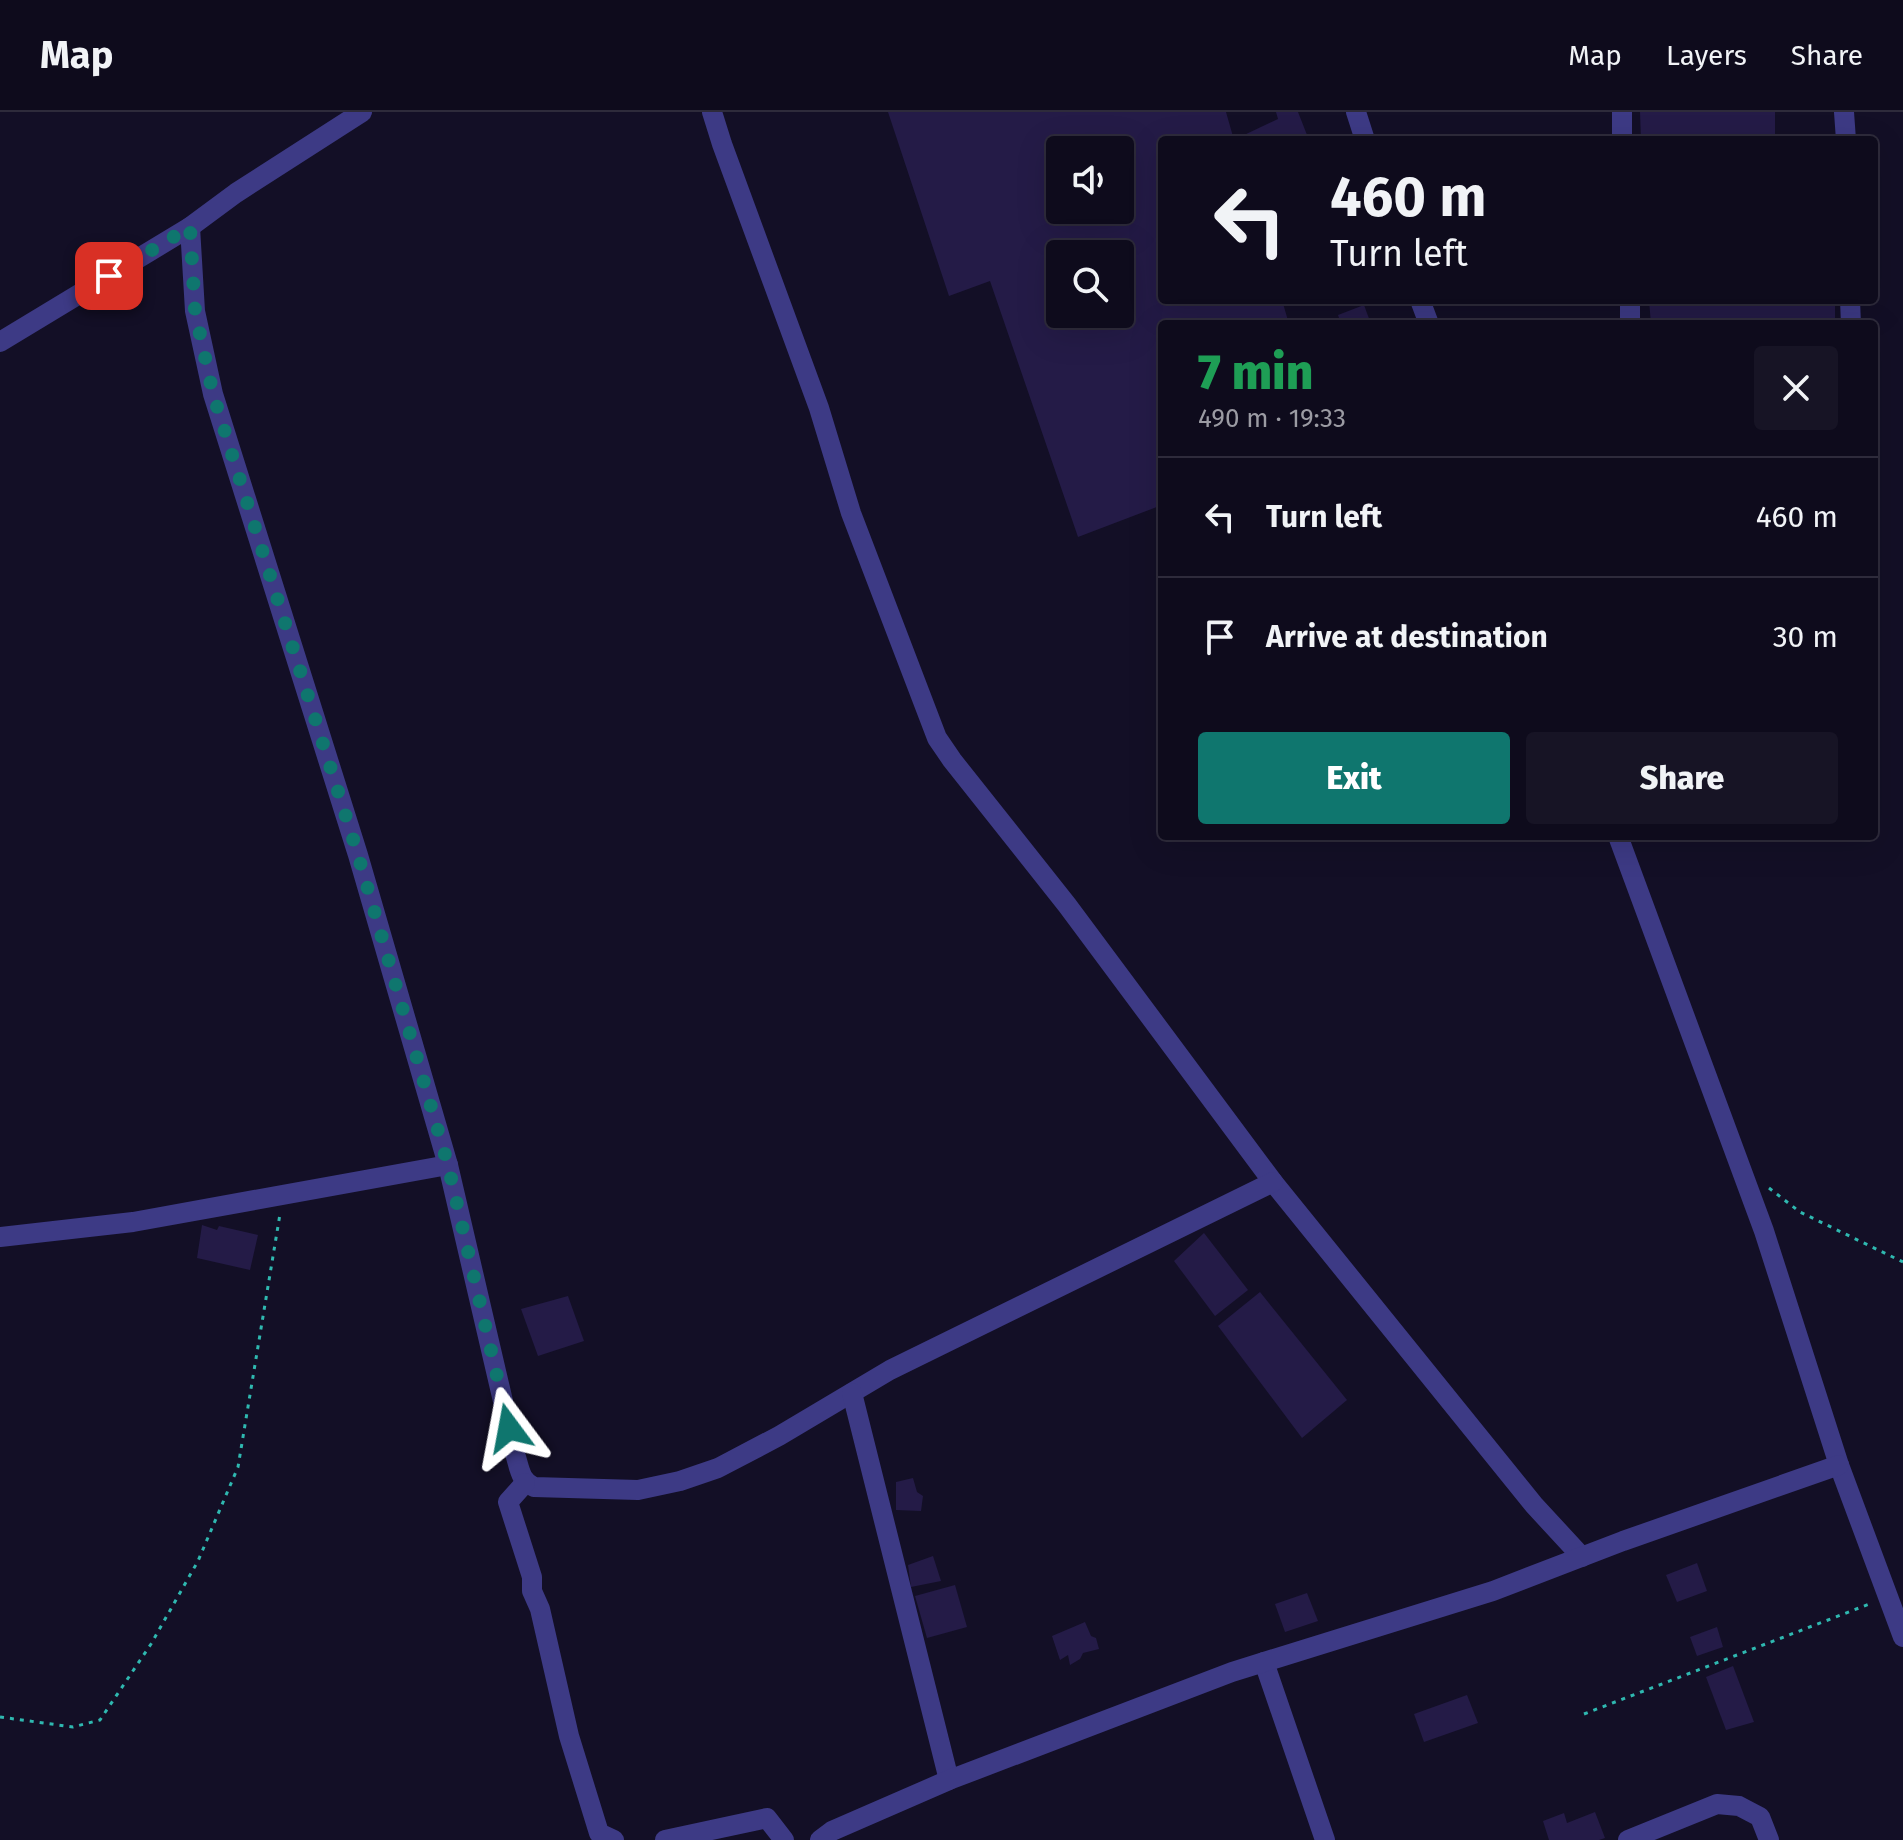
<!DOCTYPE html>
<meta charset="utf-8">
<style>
:root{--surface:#0e0b1c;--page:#171425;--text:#f1f3f6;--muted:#9b9ba3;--line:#2e2b3b;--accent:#0f766e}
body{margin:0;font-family:"Fira Sans",sans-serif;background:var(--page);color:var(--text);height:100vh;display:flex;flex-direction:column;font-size:30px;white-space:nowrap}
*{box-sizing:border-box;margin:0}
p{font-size:26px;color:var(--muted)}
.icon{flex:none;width:44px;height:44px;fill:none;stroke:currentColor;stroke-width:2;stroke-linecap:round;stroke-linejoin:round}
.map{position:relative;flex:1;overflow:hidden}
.drawer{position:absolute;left:1158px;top:208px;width:720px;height:520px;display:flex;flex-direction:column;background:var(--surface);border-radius:8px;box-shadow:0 8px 32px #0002,0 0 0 2px var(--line)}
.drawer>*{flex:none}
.hud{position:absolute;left:1158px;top:24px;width:720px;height:168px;border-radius:8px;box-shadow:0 8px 32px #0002,0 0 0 2px var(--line);background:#0e0b1c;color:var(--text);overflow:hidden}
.tools{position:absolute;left:1046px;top:24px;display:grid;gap:16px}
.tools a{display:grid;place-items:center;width:88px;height:88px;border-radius:8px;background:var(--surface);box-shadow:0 8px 32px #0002,0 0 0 2px var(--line);font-size:40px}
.pin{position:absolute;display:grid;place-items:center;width:68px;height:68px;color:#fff;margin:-34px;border-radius:16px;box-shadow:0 4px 12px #0006}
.me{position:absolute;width:88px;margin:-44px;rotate:347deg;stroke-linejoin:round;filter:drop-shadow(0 0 6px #0008)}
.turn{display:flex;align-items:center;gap:28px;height:168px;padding:0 40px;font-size:36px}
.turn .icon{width:104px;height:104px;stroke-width:2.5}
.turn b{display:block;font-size:56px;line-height:68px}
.round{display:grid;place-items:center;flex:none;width:84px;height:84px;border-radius:8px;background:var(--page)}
.headline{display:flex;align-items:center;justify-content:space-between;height:136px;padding:0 40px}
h1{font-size:48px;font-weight:800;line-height:60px;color:#1e9e55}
.action{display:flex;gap:16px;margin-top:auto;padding:16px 40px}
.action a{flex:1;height:92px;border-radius:8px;background:var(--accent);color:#fff;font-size:32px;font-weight:800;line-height:92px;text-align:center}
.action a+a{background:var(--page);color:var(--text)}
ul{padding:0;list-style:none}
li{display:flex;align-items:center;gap:24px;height:120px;padding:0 40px;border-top:2px solid var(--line)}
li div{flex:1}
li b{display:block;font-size:30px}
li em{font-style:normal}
header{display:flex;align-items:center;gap:48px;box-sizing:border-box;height:112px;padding:0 40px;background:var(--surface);border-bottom:2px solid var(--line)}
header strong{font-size:38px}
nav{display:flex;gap:44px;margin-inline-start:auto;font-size:28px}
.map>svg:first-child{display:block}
.building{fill:#241b47;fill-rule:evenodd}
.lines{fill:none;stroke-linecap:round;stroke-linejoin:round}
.path{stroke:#2fb8b0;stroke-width:3;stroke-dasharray:4 6;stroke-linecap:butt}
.minor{stroke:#3d3a85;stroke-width:20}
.route{stroke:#0f766e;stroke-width:14;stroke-dasharray:0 25.2}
</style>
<header>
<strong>Map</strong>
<nav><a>Map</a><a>Layers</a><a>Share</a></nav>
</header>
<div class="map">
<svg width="1903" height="1728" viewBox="0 0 1903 1728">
<rect width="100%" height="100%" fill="#130f26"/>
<g class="building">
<path d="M888 0H1226L1234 28H1162V188H1282L1289 212H1162V313L1158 314 1162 326V393L1078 425 990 169 949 184ZM1060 38H1120V98H1060ZM1060 142H1120V202H1060Z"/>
<polygon points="1276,0 1298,0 1309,28 1244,28 1242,24 1278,7"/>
<polygon points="1640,0 1775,0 1775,28 1641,28"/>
<polygon points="1649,188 1835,188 1835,212 1651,212"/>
<polygon points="1364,193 1371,212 1341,212 1338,203"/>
<polygon points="202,1113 217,1118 219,1114 258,1123 250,1158 197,1146"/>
<polygon points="1204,1121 1248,1178 1215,1204 1174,1149"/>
<polygon points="1260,1180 1347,1288 1302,1326 1218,1214"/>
<polygon points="568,1184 584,1229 538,1244 521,1197"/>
<polygon points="913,1366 917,1380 923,1384 921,1399 896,1398 896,1370"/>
<polygon points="933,1444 941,1469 911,1475 908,1453"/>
<polygon points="1697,1451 1707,1479 1677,1490 1666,1463"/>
<polygon points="955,1473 967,1515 927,1526 915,1484"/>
<polygon points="1307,1481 1318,1509 1285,1520 1275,1492"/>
<polygon points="1085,1510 1091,1524 1096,1526 1099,1537 1083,1541 1080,1547 1070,1553 1068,1543 1060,1548 1052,1524"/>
<polygon points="1717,1515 1723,1535 1697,1544 1690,1525"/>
<polygon points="1733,1554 1754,1610 1726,1618 1706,1565"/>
<polygon points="1467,1583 1478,1611 1424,1630 1414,1602"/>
<polygon points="1595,1700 1605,1726 1599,1728 1549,1728 1543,1709 1564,1701 1567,1711"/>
</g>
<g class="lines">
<g class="path">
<polyline points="1769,1076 1800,1100 1903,1150"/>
<polyline points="1584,1602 1872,1491"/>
<polyline points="0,1605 73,1615 100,1608 151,1532 198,1449 238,1355 280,1102"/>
</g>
<g class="minor">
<polyline points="712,0 722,32 819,296 851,401 937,626 952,648 1067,793 1273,1070 1534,1393 1582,1445"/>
<polyline points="1356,0 1365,28"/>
<polyline points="1622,0 1622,28"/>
<polyline points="1844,0 1846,28"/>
<path d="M190 115 195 199 213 282 358 743 448 1053 516 1345C520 1359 521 1369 534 1375L638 1378 680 1369 718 1356 779 1324 890 1258 1273 1070"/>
<polyline points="1420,188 1429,212"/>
<polyline points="1630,188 1630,212"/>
<polyline points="1850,188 1851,212"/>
<polyline points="0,230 190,115 236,81 362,0"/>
<polyline points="1618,724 1764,1119 1839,1353 1903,1525"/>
<polyline points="0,1125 133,1110 448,1053"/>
<polyline points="852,1281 949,1668"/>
<polyline points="525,1371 508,1390 532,1465 532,1479 540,1497 569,1624 599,1721 614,1728"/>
<polyline points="1264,1550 1325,1728"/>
<polyline points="665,1728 767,1706 784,1728"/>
<polyline points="820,1728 832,1719 949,1668 1232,1560 1493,1479 1623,1429 1839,1353"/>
<polyline points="1628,1728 1717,1692 1739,1694 1760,1705 1769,1728"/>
</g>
</g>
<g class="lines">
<polyline class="route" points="109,164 190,115 195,199 213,282 358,743 448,1053 509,1316"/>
</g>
</svg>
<div class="tools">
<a><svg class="icon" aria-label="sound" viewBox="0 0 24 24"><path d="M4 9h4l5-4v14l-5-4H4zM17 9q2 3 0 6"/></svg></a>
<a><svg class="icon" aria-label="search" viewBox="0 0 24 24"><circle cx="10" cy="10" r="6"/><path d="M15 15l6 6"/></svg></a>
</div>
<div class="pin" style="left:109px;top:164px;background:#d93025"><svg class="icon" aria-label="arrive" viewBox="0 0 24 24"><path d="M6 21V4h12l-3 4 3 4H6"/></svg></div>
<svg class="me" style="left:509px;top:1316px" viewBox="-20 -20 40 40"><path d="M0-17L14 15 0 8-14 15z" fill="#0f766e" stroke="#fff" stroke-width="4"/></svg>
<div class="hud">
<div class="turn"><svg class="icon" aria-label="left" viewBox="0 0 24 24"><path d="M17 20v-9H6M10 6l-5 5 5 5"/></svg><div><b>460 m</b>Turn left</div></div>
</div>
<section class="drawer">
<div class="headline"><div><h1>7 min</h1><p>490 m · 19:33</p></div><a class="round"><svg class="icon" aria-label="close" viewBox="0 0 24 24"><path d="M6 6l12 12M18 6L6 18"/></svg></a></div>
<ul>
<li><svg class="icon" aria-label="left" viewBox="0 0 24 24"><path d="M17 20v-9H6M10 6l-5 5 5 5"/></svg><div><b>Turn left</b></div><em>460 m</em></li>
<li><svg class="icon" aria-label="arrive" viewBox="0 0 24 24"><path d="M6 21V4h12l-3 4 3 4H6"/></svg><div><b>Arrive at destination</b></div><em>30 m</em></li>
</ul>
<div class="action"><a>Exit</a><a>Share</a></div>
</section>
</div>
